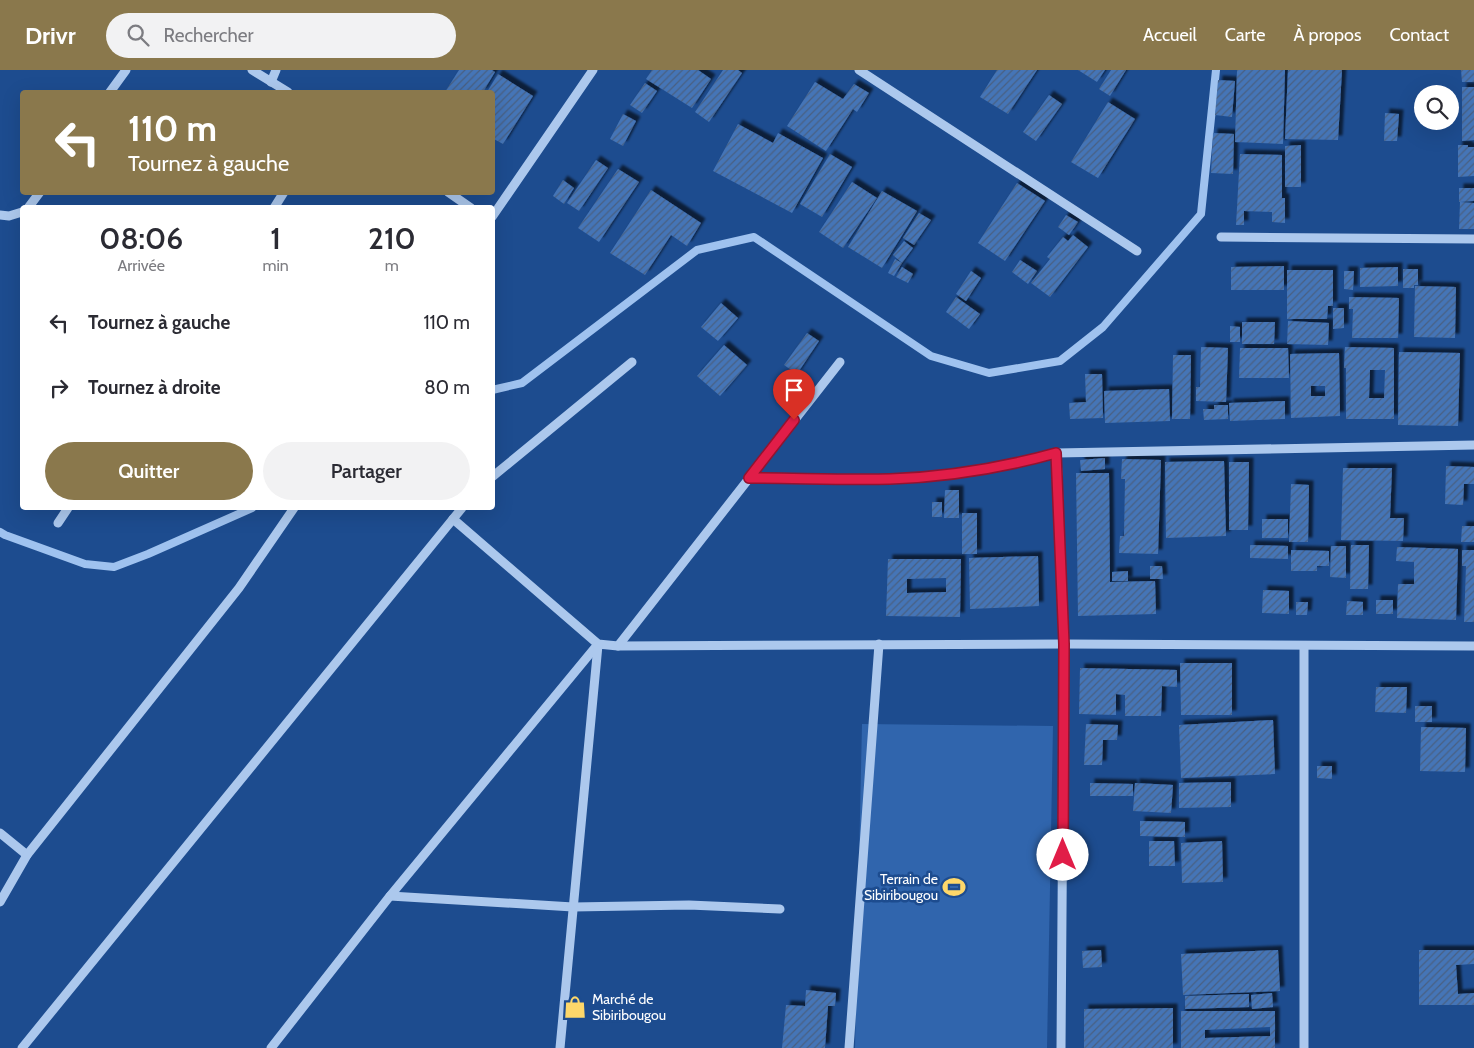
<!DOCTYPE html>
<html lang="fr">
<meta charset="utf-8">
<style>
:root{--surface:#fff;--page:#f2f2f3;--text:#2b2b33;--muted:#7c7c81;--accent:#8a784c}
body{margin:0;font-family:Cabin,sans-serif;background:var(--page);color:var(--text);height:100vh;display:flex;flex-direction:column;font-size:19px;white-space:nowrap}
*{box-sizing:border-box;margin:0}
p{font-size:16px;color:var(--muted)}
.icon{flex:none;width:28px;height:28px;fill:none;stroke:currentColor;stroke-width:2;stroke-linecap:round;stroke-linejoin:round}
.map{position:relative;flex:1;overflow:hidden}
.drawer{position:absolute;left:20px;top:135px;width:475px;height:305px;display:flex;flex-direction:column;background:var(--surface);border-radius:5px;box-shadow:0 5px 20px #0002}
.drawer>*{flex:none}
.top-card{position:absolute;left:20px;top:20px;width:475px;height:105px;border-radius:5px;box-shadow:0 5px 20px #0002;background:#8a784c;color:#fff;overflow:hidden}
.fabs{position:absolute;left:1414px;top:15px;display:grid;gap:10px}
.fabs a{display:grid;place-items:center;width:45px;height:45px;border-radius:50%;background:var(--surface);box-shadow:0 5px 20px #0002;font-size:25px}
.pin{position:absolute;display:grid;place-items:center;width:42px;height:42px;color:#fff;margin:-51px -21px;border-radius:50% 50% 50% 0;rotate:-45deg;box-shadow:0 0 5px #0007}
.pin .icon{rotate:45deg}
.me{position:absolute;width:55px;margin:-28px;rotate:0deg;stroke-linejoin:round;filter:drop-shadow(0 0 4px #0008)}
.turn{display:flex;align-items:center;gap:18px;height:105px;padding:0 25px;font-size:22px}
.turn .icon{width:65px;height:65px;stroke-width:2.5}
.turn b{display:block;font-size:35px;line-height:42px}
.eta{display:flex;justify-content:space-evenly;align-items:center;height:85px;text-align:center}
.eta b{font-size:30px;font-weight:600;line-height:35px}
.cta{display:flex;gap:10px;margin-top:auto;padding:10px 25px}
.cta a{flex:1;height:58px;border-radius:30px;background:var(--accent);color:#fff;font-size:20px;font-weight:600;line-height:58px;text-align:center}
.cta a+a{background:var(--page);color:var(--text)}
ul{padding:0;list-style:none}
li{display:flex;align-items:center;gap:15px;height:65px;padding:0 25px}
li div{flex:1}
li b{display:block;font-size:19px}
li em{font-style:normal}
header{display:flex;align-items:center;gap:30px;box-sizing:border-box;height:70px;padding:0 25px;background:var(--accent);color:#fff}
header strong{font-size:24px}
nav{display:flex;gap:28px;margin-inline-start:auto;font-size:18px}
.search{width:350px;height:45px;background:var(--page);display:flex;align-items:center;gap:12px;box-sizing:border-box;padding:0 18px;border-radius:28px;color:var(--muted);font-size:19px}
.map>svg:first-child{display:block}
.green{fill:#3065ad}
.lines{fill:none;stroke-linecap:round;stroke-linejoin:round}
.stream{stroke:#9fc2ef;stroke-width:8}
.building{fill:url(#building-hatch);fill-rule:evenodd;filter:url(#shadow)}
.minor{stroke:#acc8ed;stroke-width:9}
.route-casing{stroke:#92132f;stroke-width:12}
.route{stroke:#e11d48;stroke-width:9}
.labels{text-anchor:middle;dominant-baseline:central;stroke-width:5;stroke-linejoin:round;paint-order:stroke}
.poi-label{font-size:14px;fill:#fff;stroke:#1d4c8f;text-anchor:end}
</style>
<header>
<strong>Drivr</strong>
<div class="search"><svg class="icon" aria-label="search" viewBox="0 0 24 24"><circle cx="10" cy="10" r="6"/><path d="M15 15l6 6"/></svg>Rechercher</div>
<nav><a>Accueil</a><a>Carte</a><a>À propos</a><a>Contact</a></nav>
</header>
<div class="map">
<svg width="1474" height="978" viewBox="0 0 1474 978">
<defs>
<pattern id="building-hatch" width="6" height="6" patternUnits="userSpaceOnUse" patternTransform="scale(1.25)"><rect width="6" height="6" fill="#4575b7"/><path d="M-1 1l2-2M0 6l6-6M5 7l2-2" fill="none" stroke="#486082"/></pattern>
<filter id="shadow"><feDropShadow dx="4.5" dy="-4.5" stdDeviation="1" flood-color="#0009"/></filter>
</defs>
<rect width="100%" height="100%" fill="#1d4c8f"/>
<polygon class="green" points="862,654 1053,656 1047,978 855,978"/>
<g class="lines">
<g class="stream">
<polyline points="492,320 522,313 697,180 754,167 931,286 989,303 1060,291 1103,257 1201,144 1216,0"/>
<polyline points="0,462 5,465 85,494 114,497 148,484 252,438"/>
</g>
</g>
<g class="building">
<polygon points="459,0 492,0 495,2 483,22 445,22"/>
<polygon points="652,0 698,0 711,9 692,38 646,9"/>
<polygon points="723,0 738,0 742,3 709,52 695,42"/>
<polygon points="997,0 1037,0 1008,44 980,27"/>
<polygon points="1078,0 1105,0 1097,12"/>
<polygon points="1111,0 1126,0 1110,26 1099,19"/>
<polygon points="1237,0 1285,0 1283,74 1235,72"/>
<polygon points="1288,0 1342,0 1338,70 1285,69"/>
<polygon points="1461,0 1474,0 1474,12 1462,12"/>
<polygon points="498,4 533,26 503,74 492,68 492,22 487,22"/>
<polygon points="1218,10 1235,11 1232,47 1215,45"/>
<polygon points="815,12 843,29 854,14 869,23 857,42 853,39 826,81 787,56"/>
<polygon points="645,13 657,21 642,43 630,35"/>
<polygon points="1462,17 1474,17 1474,70 1462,71"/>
<polygon points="1049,25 1062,34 1036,71 1023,62"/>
<polygon points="1108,32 1135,49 1098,108 1071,92"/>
<polygon points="1385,43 1399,44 1397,71 1384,71"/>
<polygon points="623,44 636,51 623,76 610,69"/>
<polygon points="738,54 773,73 778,63 823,88 792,143 713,101"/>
<polygon points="1213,63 1234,64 1233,104 1211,103"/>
<polygon points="1301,75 1301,117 1285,117 1285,76"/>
<polygon points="1458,75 1468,75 1468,77 1474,77 1474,106 1458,107"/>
<polygon points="830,84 852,97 822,147 800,134"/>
<polygon points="1240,84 1282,85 1282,128 1285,128 1285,153 1272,152 1272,142 1244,141 1244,155 1236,155"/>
<polygon points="596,90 608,98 579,141 567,133"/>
<polygon points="618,99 639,112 599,172 578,158"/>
<polygon points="563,110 574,118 564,134 553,126"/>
<polygon points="852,112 877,128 843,178 819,162"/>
<polygon points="1017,113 1045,131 1005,191 978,173"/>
<polygon points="1459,118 1474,118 1474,131 1459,132"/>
<polygon points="651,120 701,153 687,176 671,165 645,205 610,183"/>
<polygon points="882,121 917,141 882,198 848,177"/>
<polygon points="1460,132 1474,133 1474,159 1459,159"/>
<polygon points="919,143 931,150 914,175 903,168"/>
<polygon points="1066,145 1078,152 1069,165 1058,157"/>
<polygon points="1073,165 1088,177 1050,227 1031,213 1050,189 1047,187 1063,167 1068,171"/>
<polygon points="904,171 913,178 902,193 893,185"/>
<polygon points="895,189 902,193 894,206 888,203"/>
<polygon points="1020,190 1037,201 1028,214 1012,202"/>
<polygon points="1284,196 1284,220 1231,220 1231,197"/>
<polygon points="902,197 913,204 908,213 896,207"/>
<polygon points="1398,197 1398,216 1360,217 1360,198"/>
<polygon points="1403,199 1418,199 1418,215 1414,215 1414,218 1403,218"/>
<polygon points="1287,200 1333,200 1333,236 1328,236 1327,249 1287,249"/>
<polygon points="971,201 981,208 966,231 956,224"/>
<polygon points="1344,201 1354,201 1353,220 1344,219"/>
<polygon points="1415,216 1456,217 1455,268 1414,267"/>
<polygon points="956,227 980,244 969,259 946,242"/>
<polygon points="1349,227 1399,228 1398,268 1352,268 1353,239 1349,239"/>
<polygon points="721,233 738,248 718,271 701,257"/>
<polygon points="1333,238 1344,238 1344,258 1333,259"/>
<polygon points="1288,251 1329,253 1328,275 1287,274"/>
<polygon points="1242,252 1275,252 1274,274 1242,274"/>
<polygon points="1230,256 1240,257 1240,272 1230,272"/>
<polygon points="807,263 819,271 797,304 784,295"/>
<polygon points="724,275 747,295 720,326 697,306"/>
<polygon points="1201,277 1228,278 1226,332 1196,331 1196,317 1200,317"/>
<path d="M1345 277 1394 278V349H1346V298H1344ZM1370 300H1385L1384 328H1369Z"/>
<polygon points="1240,278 1288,278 1289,308 1239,308"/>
<polygon points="1399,282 1460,283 1458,356 1398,355"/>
<path d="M1339 283 1340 346 1291 348 1290 284ZM1311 316H1325V326H1311Z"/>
<polygon points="1173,285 1191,285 1190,349 1172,349"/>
<polygon points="1085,304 1102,304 1103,348 1070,349 1069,333 1086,332"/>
<polygon points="1169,319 1170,351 1105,353 1104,321"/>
<polygon points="1285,331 1285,349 1230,351 1229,333"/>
<polygon points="1214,335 1228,335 1228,349 1204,350 1203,339 1214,339"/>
<polygon points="1105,388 1105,399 1081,401 1080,390"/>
<polygon points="1122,389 1161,390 1158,484 1119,483 1120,466 1124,466 1125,409 1121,409"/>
<polygon points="1224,391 1226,466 1166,468 1165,392"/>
<polygon points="1229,392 1249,392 1248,460 1229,460"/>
<polygon points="1446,396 1474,397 1474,414 1464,414 1463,435 1445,434"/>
<polygon points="1343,398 1392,398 1390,448 1404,448 1403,471 1341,470"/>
<polygon points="1076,403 1109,403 1110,512 1155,511 1156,544 1078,546"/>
<polygon points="1291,414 1309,415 1308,472 1289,472"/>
<polygon points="945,420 959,420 959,448 944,448"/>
<rect x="932" y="432" width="10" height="15"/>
<rect x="962" y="443" width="15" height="41"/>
<rect x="1262" y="449" width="26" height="19"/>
<polygon points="1462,456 1474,456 1474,472 1461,472"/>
<polygon points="1250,475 1288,476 1288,489 1250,488"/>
<polygon points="1351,475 1369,475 1368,519 1350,519"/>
<polygon points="1331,476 1346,476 1346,508 1330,507"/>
<polygon points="1397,477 1458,479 1456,550 1397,548 1398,514 1414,514 1414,492 1396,491"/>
<polygon points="1291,480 1329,481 1329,496 1317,496 1317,501 1291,501"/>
<polygon points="1462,480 1474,480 1474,552 1464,552 1466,496 1462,496"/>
<polygon points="1038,486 1039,536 970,539 969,488"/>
<path d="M888 489H961L960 547 886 546ZM946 508V522L907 523V509Z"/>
<polygon points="1150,496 1162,496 1163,509 1150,509"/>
<polygon points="1128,501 1128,511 1112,511 1112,502"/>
<polygon points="1263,520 1289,521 1289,544 1262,543"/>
<rect x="1376" y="530" width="17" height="14"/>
<polygon points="1347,531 1363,532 1363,545 1346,545"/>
<polygon points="1296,532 1308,532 1307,545 1296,545"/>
<polygon points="1180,593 1232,593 1232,645 1181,645"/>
<polygon points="1080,598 1177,600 1177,617 1162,616 1161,646 1125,646 1125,625 1116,624 1116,645 1079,644"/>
<polygon points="1376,617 1407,617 1406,643 1375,642"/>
<rect x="1415" y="636" width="17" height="16"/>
<polygon points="1273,650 1275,704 1181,708 1179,655"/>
<polygon points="1086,654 1118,655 1117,670 1103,670 1102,695 1084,695"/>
<polygon points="1421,657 1466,658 1465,702 1420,701"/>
<polygon points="1317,696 1332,696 1332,709 1317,708"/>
<polygon points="1231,712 1231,737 1179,738 1179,713"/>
<polygon points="1090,713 1133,714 1133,726 1090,726"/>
<polygon points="1135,713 1173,715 1171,743 1133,741"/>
<polygon points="1140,751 1185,752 1185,767 1140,766"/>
<polygon points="1149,771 1174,771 1175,796 1149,796"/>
<polygon points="1222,771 1223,812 1182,813 1181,773"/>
<polygon points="1101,880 1102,897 1083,898 1082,881"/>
<polygon points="1278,880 1280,921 1183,925 1181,884"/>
<polygon points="1419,880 1474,880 1474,894 1456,895 1458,924 1474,923 1474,935 1419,935"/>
<polygon points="806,920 836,923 835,936 828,936 825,978 782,978 786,935 805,936"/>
<polygon points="1272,923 1273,937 1252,939 1251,925"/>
<polygon points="1249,924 1249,937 1185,939 1185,926"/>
<polygon points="1173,938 1173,978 1084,978 1084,939"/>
<path d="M1181 941H1275V978H1181ZM1270 957V966L1205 968V960Z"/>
</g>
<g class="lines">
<g class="minor">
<polyline points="252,0 288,22"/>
<polyline points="859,0 1137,181"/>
<polyline points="271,12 276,0"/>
<polyline points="110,22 126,0"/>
<polyline points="448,122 471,138"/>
<polyline points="28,138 40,122"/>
<polyline points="274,138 284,122"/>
<polyline points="0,145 9,146 22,142"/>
<polyline points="492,147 593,0"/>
<polyline points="1221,167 1474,169"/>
<polyline points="1057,383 1064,574 1061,978"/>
<polyline points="492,407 632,292"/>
<path d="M749 408C796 408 843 410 890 409 947 407 1002 398 1057 383L1474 375"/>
<polyline points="453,449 598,574 618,576 1064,574 1474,576"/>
<polyline points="58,453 68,438"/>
<polyline points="618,576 840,292"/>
<polyline points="1304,576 1304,978"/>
<polyline points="0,763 27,785"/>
<polyline points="390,826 573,837 689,835 780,839"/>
<polyline points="0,832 27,785 239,518 294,438"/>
<polyline points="22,978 462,438"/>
<polyline points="271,978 390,826 598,574"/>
<polyline points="560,978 598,575"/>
<polyline points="849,978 879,574"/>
</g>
</g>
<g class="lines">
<defs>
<path id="route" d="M794 350 749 408C796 408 843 410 890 409 947 407 1002 398 1056 383L1064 574 1063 785"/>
</defs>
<use href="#route" class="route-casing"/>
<use href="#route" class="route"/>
</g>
<defs>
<symbol id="stadium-bare" viewBox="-9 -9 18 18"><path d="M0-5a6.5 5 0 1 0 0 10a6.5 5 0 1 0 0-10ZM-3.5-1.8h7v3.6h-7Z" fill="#fdd76a" stroke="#1d4c8f" stroke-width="2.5" paint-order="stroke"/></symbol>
<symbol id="shop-bare" viewBox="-9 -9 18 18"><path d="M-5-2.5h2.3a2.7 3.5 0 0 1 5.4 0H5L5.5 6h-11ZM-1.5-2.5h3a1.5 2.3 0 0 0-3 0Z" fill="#fdd76a" stroke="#1d4c8f" stroke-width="2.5" paint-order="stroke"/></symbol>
</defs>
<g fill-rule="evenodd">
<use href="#stadium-bare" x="938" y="801" width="32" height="32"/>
<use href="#shop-bare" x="559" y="921" width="32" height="32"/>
</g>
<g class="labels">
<g class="poi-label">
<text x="938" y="809">Terrain de<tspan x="938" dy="16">Sibiribougou</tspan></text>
<text x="592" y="929" text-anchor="start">Marché de<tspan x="592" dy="16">Sibiribougou</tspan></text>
</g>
</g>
</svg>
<div class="fabs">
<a><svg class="icon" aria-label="search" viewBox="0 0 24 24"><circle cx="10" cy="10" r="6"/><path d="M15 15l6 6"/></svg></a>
</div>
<div class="pin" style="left:794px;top:350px;background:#d93025"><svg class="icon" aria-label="arrive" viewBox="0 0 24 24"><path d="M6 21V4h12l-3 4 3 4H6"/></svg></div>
<svg class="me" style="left:1063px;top:785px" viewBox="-20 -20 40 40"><circle r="19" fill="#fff"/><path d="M0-13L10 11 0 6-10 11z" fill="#e11d48"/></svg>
<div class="top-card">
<div class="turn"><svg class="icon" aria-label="left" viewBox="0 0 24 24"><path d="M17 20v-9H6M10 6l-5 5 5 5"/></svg><div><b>110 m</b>Tournez à gauche</div></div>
</div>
<section class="drawer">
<div class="eta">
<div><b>08:06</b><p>Arrivée</p></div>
<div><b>1</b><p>min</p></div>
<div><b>210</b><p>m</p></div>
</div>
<ul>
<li><svg class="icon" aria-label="left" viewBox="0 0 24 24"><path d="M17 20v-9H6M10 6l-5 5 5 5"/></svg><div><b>Tournez à gauche</b></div><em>110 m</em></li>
<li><svg class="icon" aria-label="right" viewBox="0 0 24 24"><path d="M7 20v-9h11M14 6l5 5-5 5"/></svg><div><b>Tournez à droite</b></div><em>80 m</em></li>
</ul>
<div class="cta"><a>Quitter</a><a>Partager</a></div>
</section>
</div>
